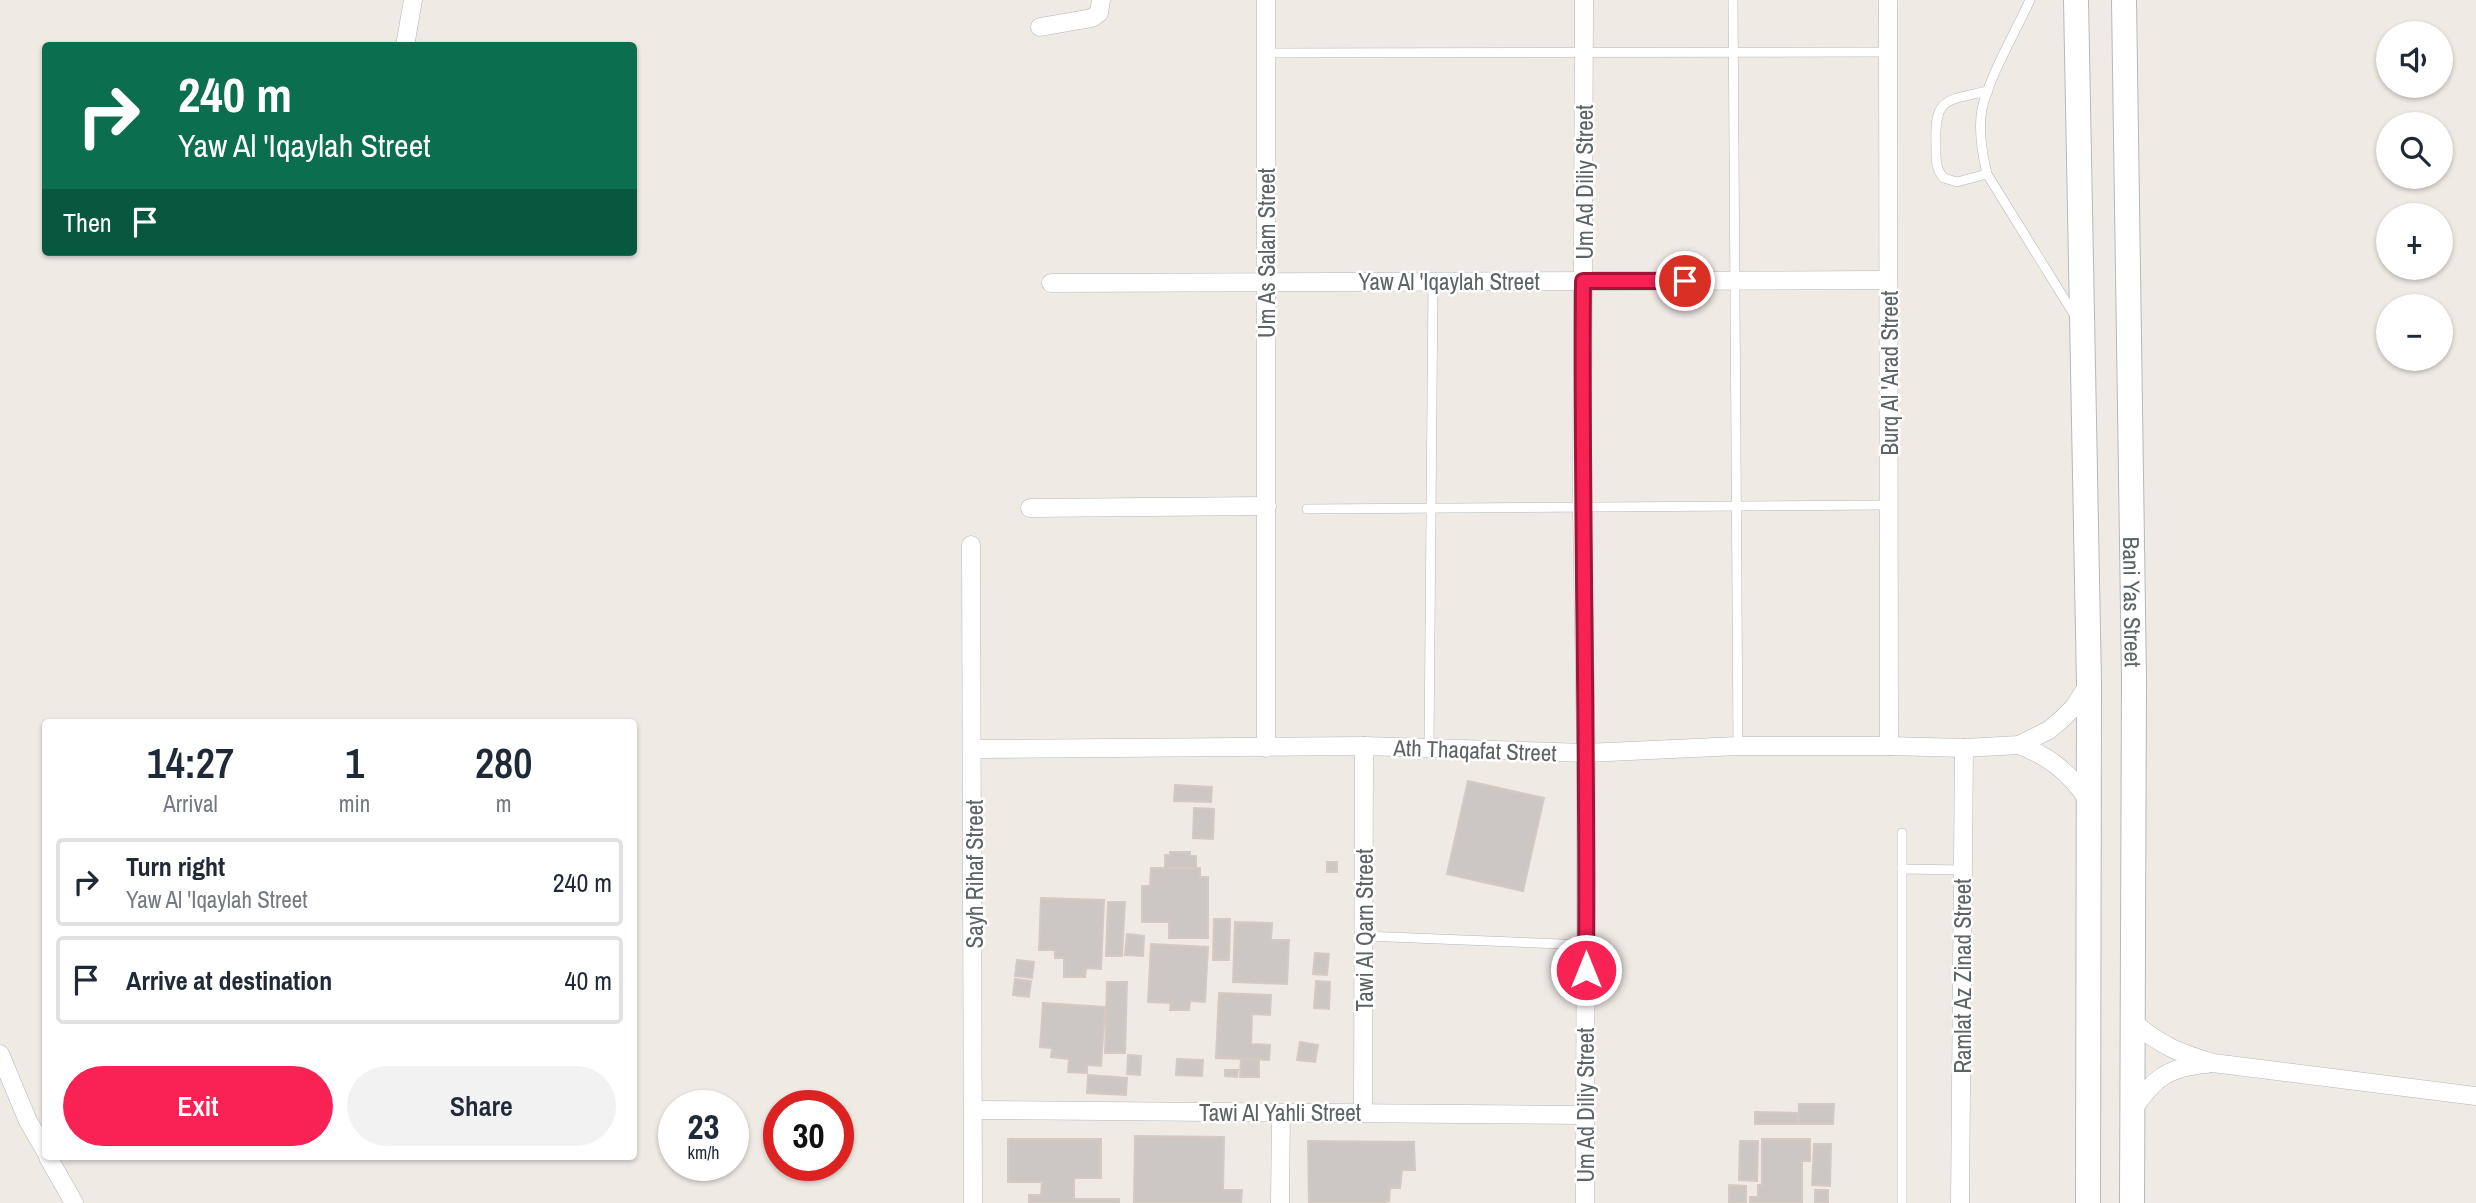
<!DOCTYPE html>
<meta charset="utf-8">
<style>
:root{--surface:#fff;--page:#f2f2f3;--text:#1f2937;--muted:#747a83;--line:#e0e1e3;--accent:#f82254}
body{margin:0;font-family:"Archivo Narrow",sans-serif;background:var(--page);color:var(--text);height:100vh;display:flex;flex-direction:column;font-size:26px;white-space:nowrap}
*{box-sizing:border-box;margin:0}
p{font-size:23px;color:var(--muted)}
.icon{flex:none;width:38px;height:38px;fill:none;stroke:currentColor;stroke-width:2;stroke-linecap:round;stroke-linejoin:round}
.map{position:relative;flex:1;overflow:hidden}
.sheet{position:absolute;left:42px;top:719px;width:595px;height:441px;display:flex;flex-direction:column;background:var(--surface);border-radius:7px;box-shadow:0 2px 5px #0004}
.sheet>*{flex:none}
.banner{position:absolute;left:42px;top:42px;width:595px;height:214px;border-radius:7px;box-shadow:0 2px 5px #0004;background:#0b6e4f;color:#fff;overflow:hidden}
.fabs{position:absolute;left:2376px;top:21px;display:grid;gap:14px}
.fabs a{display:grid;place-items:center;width:77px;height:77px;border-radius:50%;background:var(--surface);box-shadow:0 2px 5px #0004;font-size:35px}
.speed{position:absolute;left:658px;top:1090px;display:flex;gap:14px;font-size:35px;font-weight:700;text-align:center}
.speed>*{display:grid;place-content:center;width:91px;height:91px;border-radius:50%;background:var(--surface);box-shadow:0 2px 5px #0004;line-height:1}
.speed small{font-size:18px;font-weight:400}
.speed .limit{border:10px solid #d22;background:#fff;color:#111}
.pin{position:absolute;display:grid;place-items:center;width:60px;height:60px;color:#fff;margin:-30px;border:4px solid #fff;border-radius:50%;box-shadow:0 2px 7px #0007}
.me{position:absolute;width:77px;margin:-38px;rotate:0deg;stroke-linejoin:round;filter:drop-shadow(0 0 5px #0008)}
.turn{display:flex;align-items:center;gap:24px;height:147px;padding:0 21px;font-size:32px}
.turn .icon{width:91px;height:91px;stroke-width:2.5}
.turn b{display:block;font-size:49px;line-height:60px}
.then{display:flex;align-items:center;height:66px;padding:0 21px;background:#0003;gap:14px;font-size:26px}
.eta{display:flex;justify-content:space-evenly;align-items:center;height:119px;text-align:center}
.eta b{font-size:42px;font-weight:600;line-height:49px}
.button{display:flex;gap:14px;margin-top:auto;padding:14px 21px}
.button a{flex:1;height:80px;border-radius:42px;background:var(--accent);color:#fff;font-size:28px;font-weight:600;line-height:80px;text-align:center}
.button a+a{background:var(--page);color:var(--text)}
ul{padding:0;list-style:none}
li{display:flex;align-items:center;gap:21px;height:88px;margin:0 14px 10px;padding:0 7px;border:4px solid var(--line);border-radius:7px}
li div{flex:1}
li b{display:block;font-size:26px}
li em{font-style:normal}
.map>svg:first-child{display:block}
.building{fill:#cdc7c3;stroke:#d5c9c2;stroke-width:2}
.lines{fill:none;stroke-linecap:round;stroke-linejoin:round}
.service-casing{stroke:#b2b8ba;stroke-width:10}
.minor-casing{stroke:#b2b8ba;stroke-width:19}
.secondary-casing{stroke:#b3babd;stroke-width:26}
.service{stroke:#fff;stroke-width:9}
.minor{stroke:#fff;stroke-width:18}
.secondary{stroke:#fff;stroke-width:24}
.route-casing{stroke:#a11637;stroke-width:18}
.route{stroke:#f82254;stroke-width:12}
.labels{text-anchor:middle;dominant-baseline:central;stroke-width:5;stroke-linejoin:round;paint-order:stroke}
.street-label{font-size:23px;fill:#5c6466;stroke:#fff}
</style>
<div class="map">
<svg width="2476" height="1203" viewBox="0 0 2476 1203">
<rect width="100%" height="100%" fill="#f0eae4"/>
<g class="building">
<polygon points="1468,781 1544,798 1523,891 1447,874"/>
<polygon points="1175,785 1212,787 1211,802 1174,801"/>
<polygon points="1194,808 1214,809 1213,839 1193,838"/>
<polygon points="1170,852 1190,852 1190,856 1196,856 1196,868 1165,868 1165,855 1170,855"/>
<rect x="1327" y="862" width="10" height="10"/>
<polygon points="1151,868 1200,868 1200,877 1208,877 1208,938 1169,938 1169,922 1142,922 1142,886 1150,886"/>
<polygon points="1041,898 1104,900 1101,969 1086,968 1085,977 1064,977 1064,958 1055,958 1055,950 1039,950"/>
<polygon points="1108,902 1125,902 1122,956 1106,956"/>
<polygon points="1214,919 1230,919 1229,960 1213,960"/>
<polygon points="1235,922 1272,923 1271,940 1289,940 1287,984 1233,982"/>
<polygon points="1127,934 1144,936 1143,956 1125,955"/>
<polygon points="1151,944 1208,947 1205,1002 1190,1001 1189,1010 1170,1010 1171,1003 1148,1002"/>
<polygon points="1315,953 1329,954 1327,975 1313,974"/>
<polygon points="1017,960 1034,962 1032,978 1015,976"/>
<polygon points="1015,979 1031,981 1029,997 1013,995"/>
<polygon points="1316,981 1330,982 1329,1009 1314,1008"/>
<polygon points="1107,982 1127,982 1125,1053 1105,1053"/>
<polygon points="1219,993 1271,995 1270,1015 1252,1014 1251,1044 1270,1045 1269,1060 1216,1058"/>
<polygon points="1043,1003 1105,1007 1101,1066 1087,1065 1087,1073 1068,1072 1069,1059 1051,1057 1052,1048 1040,1047"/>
<polygon points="1300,1042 1318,1045 1315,1062 1297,1060"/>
<polygon points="1128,1055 1141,1056 1140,1075 1127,1074"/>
<polygon points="1177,1059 1203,1060 1202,1076 1176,1075"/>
<polygon points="1241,1059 1259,1060 1259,1077 1240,1077"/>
<polygon points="1225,1070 1238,1070 1237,1077 1225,1076"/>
<polygon points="1088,1075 1127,1078 1126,1095 1087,1093"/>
<polygon points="1799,1104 1834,1104 1833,1124 1798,1124"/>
<polygon points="1755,1112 1798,1113 1798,1124 1755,1124"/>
<polygon points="1135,1136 1224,1137 1223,1190 1242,1190 1241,1203 1134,1203"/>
<polygon points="1008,1139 1101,1139 1101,1178 1074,1178 1074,1199 1119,1199 1119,1203 1029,1203 1029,1195 1041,1195 1042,1182 1008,1182"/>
<polygon points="1762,1139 1810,1139 1810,1161 1802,1161 1802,1203 1750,1203 1750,1197 1758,1197 1758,1185 1762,1185"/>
<polygon points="1308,1141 1414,1142 1415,1170 1402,1170 1400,1188 1390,1188 1389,1201 1384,1203 1309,1203"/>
<polygon points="1740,1141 1758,1141 1757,1181 1739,1180"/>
<polygon points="1814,1144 1831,1144 1830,1186 1812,1185"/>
<polygon points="1729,1185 1746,1186 1746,1203 1729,1203"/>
<rect x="1815" y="1190" width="13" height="13"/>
</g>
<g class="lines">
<defs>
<g id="service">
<polyline points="1733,0 1738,746"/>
<path d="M2030 0C2016 31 1989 77 1982 109 1978 130 1982 153 1987 174L2075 316"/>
<polyline points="1266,53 1888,52"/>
<path d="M1987 174 1957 182 1944 178C1935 169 1936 158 1936 146 1934 97 1945 101 1988 91"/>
<polyline points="1307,509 1889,505"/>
<polyline points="1429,748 1433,281"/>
<polyline points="1902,833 1902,1203"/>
<polyline points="1902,869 1962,870"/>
<polyline points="1364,936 1586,945"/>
</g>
<g id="minor">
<polyline points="1266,0 1266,748"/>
<polyline points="1584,0 1582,507 1586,753 1585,1203"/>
<polyline points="1888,0 1889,746"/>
<polyline points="1040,27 1092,18 1099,13 1101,0"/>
<polyline points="405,46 413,0"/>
<polyline points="1051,283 1888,280"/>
<polyline points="1030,508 1267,506"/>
<polyline points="971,545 973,1203"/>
<path d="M2019 745C2049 756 2070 773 2088 800"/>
<polyline points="974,749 1364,746 1586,753 1738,746 1889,746 1964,748 2019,745 2049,730 2062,719 2074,707 2089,684"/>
<path d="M2134 1023C2162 1046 2179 1053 2213 1063L2476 1096"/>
<polyline points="0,1054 28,1121 46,1152"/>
<polyline points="974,1110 1585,1115"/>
<path d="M2132 1111C2153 1079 2167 1067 2207 1064"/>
<polyline points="1363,1113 1364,746"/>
<polyline points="48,1157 74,1203"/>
<polyline points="1280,1203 1281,1113"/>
<polyline points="1960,1203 1964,748"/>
</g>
<g id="secondary">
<polyline points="2076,0 2089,684 2088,1203"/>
<path id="s1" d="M2124 0 2134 679 2132 1203"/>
</g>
</defs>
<use href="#service" class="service-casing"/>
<use href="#minor" class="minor-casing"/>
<use href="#secondary" class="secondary-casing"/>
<use href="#service" class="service"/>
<use href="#minor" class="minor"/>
<use href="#secondary" class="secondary"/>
</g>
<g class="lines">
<defs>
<path id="route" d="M1586 970C1588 740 1581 511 1583 281H1685"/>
</defs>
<use href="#route" class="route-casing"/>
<use href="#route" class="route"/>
</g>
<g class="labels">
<g class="street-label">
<text transform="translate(1584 182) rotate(-90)">Um Ad Diliy Street</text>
<text transform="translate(1266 253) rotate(-90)">Um As Salam Street</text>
<text x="1449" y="281">Yaw Al 'Iqaylah Street</text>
<text transform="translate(1889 373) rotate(-90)">Burq Al 'Arad Street</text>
<text stroke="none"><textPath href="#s1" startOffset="602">Bani Yas Street</textPath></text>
<text transform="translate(1475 750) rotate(2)">Ath Thaqafat Street</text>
<text transform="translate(974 874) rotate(-90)">Sayh Rihaf Street</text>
<text transform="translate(1364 930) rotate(-90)">Tawi Al Qarn Street</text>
<text transform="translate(1962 976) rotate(-90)">Ramlat Az Zinad Street</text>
<text transform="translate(1585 1105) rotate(-90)">Um Ad Diliy Street</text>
<text x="1280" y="1112">Tawi Al Yahli Street</text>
</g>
</g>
</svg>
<div class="fabs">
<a><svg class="icon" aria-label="sound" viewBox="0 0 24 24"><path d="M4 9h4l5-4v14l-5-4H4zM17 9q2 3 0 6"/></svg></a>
<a><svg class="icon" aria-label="search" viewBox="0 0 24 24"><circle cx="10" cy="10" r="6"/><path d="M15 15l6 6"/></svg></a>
<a>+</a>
<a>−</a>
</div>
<div class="speed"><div>23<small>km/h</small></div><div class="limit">30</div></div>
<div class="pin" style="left:1685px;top:281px;background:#d93025"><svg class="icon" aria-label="arrive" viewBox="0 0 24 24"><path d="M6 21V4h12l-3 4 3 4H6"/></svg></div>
<svg class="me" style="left:1586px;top:970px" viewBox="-20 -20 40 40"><circle r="17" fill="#f82254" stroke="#fff" stroke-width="3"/><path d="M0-11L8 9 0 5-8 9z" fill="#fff"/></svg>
<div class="banner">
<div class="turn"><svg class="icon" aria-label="right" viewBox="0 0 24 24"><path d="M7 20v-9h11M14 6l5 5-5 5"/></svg><div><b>240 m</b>Yaw Al 'Iqaylah Street</div></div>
<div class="then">Then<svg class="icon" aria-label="arrive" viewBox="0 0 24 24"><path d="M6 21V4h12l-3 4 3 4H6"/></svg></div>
</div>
<section class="sheet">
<div class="eta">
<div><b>14:27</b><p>Arrival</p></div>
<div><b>1</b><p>min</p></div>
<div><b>280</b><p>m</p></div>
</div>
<ul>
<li><svg class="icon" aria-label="right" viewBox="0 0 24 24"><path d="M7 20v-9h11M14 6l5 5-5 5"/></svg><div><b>Turn right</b><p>Yaw Al 'Iqaylah Street</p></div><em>240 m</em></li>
<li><svg class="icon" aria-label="arrive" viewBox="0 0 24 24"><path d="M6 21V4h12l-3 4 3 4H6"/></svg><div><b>Arrive at destination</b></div><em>40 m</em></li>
</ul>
<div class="button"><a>Exit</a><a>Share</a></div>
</section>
</div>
